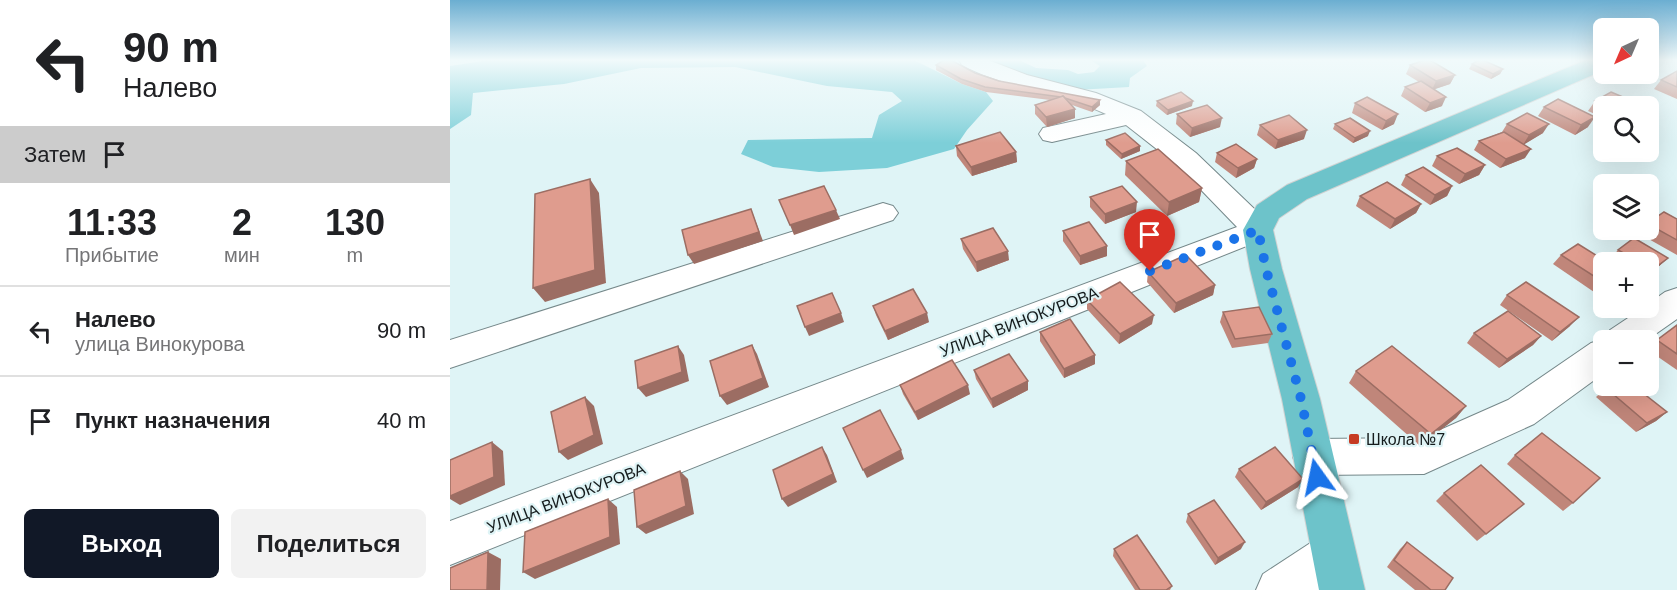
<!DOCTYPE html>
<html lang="ru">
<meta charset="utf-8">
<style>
:root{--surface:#fff;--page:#f2f2f2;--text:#202124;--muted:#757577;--line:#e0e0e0;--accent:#111827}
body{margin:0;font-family:Helvetica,sans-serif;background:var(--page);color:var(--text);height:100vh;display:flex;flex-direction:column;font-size:22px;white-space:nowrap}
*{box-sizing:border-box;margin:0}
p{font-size:20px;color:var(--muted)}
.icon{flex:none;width:33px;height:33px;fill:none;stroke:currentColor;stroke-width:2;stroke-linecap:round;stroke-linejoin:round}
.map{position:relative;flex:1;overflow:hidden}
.side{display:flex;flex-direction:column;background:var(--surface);width:450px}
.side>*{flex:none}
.top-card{background:#fff;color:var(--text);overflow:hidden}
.needle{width:39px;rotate:224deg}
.tools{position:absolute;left:1143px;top:18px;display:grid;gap:12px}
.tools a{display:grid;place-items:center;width:66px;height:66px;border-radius:9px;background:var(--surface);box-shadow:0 6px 24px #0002;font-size:30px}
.pin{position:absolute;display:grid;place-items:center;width:51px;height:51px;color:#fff;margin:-62px -26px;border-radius:50% 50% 50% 0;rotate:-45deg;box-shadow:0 0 6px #0007}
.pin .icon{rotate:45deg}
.me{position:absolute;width:66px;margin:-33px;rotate:348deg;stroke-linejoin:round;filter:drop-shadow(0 0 4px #0008)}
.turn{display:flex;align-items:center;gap:21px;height:126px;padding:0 24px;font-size:27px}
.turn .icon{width:78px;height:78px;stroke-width:2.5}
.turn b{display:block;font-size:42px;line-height:51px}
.then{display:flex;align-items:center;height:57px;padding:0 24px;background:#0003;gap:12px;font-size:22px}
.eta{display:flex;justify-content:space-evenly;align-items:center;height:102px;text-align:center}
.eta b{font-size:36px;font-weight:700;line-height:42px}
.primary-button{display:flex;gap:12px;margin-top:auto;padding:12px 24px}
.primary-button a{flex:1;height:69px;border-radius:9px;background:var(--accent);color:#fff;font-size:24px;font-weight:700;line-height:69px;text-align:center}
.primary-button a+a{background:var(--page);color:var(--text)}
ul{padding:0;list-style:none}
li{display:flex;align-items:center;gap:18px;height:90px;padding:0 24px;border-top:2px solid var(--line)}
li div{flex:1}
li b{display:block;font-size:22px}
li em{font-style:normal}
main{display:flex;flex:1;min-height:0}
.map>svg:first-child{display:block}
.green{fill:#7dcfd8}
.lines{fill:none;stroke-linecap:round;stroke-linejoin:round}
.minor-casing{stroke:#75888a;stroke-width:2}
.major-casing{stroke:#d0d2d2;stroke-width:2}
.minor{fill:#fff;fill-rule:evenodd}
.major{fill:#6dc3ca;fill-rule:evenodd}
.wall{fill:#c0867a}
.shaded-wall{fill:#9c6d63}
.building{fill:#df9c8e;stroke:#9c6d63;stroke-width:1.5}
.route{stroke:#1a73e8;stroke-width:10;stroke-dasharray:0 18}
.poi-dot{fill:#c63b23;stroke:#dff4f6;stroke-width:2}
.labels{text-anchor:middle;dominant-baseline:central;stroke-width:4.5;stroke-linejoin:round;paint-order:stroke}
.street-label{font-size:16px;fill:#151c1d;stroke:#dff4f6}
.poi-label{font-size:16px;fill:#151c1d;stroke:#dff4f6;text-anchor:start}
</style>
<main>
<section class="side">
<div class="top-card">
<div class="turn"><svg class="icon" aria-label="left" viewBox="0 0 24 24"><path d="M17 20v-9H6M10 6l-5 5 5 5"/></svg><div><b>90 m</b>Налево</div></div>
<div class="then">Затем<svg class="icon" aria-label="arrive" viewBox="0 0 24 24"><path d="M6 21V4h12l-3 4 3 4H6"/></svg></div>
</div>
<div class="eta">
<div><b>11:33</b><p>Прибытие</p></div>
<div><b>2</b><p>мин</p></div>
<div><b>130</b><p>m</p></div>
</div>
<ul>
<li><svg class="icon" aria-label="left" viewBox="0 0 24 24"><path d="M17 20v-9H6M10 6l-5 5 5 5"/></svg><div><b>Налево</b><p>улица Винокурова</p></div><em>90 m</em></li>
<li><svg class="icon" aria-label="arrive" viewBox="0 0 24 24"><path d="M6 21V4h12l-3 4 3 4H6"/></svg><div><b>Пункт назначения</b></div><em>40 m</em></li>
</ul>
<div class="primary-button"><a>Выход</a><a>Поделиться</a></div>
</section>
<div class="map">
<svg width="1227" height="590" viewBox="0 0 1227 590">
<rect width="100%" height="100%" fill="#dff4f6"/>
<g class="green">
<polygon points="39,60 464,60 512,84 536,92 543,101 517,130 504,149 437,168 369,172 323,167 291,154 298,140 422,138 429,115 452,101 442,92 377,86 285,67 191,68 114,84 23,93 21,115 0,129 0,66"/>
<polygon points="532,60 569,60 586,68 618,70 628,74 644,72 650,66 640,60 693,60 697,66 680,78 679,87 626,90 545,68"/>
</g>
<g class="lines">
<defs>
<g id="minor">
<path d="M509 60H538L577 75 646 93 691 111 746 153 819 223 823 230 819 237 0 565V521L787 227 727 165 676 125 602 142 593 140 589 134 593 128 656 114C609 92 557 89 512 65Z"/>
<polygon points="433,203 443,206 448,213 443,220 0,368 0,340"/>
<polygon points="1227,288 1227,319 1197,340 1154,340 1154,373 1084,424 974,474 863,475 849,470 843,457 849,444 863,439 972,438 1058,400 1141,343 1155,339 1160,330 1193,308 1198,308 1198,304 1215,292"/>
<polygon points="884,532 900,538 906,554 900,570 869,590 806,590 813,574 868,538"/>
</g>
<polygon id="major" points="1136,60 1154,60 1154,70 857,199 829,218 823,230 832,269 870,399 915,590 869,590 832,399 800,269 793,230 807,205 837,185"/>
</defs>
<use href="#minor" class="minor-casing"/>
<use href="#major" class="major-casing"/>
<use href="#minor" class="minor"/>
<use href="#major" class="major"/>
</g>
<g class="wall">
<polygon points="1022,64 1053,69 1050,74 1041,79 1019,69"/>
<polygon points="486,65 525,73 549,81 650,105 642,112 622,105 625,118 597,127 585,114 585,105 600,100 536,92 512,84 486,70"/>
<polygon points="960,65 1005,75 1000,84 985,89 992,106 975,112 951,96 955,87 969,82 956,74"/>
<polygon points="1227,71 1227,99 1204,89 1211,80"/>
<polygon points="707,101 742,106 717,115 706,106"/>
<polygon points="1145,101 1194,106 1154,106 1154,118 1138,111"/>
<polygon points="905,103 944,124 932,130 902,113"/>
<polygon points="1094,107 1138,127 1125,135 1088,116"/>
<polygon points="727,114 770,127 740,137 726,124"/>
<polygon points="885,124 918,136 903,143 883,129"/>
<polygon points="1057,124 1093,133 1074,144 1075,158 1050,168 1024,150 1029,141 1052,132"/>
<polygon points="810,125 854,139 825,149 807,135"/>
<polygon points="656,140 690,146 690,151 671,159 656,145"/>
<polygon points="506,146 566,152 567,162 522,176 507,156"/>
<polygon points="767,153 807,159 804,168 786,178 765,162"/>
<polygon points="987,156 1035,165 1029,175 1009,184 982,166"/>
<polygon points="676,161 752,188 749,202 717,216 675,175"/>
<polygon points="956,175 1002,186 997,196 980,205 951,185"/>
<polygon points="910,196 971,204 966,213 940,229 906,206"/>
<polygon points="640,197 686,212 655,224 640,207"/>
<polygon points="1227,219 1227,255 1188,233 1192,230 1198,230 1198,223"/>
<polygon points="613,231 657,256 630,265 613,241"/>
<polygon points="511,239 559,260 527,272 513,249"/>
<polygon points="1168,250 1218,258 1208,267 1198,275 1198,262 1165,262 1160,259"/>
<polygon points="1111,255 1154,262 1154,285 1144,292 1103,264"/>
<polygon points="698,272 765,285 763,295 724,313 697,282"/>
<polygon points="1057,295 1120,326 1102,341 1050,305"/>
<polygon points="637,300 702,324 669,344 637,309"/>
<polygon points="423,306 479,322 438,340 426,315"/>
<polygon points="773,312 822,334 818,343 782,348 770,322"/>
<polygon points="1227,325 1227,370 1198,350 1198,347 1207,340"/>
<polygon points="590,332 645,364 614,378 590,341"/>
<polygon points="1024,333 1091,336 1083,345 1049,368 1017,343"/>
<polygon points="524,370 578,390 543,408 526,379"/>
<polygon points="906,371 1016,406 1006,418 970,446 899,383"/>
<polygon points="450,385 520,394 468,420 453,394"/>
<polygon points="1156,388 1217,412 1206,421 1186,432 1146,397"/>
<polygon points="1065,455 1123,503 1113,511 1057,464"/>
<polygon points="789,469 848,487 811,510 785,477"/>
<polygon points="994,493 1074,504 1027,541 986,501"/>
<polygon points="738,514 791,549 765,565 736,522"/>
<polygon points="957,542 995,590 965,590 937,567 950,549"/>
<polygon points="664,549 722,586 720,590 685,590 663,556"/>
</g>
<g class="shaded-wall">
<polygon points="1053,69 1050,74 1041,79 1043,74"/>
<polygon points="1005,75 1000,84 982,90 986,81"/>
<polygon points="996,97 992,106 975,112 980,103"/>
<polygon points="650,100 650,105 642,112 642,107"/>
<polygon points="743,101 742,106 717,115 718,110"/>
<polygon points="625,109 625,118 597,127 596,117"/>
<polygon points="948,114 944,124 932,130 936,121"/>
<polygon points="1145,117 1138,127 1125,135 1131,125"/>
<polygon points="772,118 770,127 740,137 742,128"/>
<polygon points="1099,124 1093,133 1073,145 1079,135"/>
<polygon points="857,130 854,139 825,149 828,140"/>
<polygon points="920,131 918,136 903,143 905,138"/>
<polygon points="690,146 690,151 671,159 672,154"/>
<polygon points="1081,149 1075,158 1050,168 1056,159"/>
<polygon points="566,152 567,162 522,176 521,167"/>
<polygon points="807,159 804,168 786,178 788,168"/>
<polygon points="1035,165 1029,175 1009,184 1015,174"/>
<polygon points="140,179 149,193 156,283 95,302 83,288"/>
<polygon points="1002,186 997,196 980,205 985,195"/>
<polygon points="752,188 749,202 717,216 719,202"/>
<polygon points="687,202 686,212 655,224 655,214"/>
<polygon points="971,204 966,213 940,229 945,219"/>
<polygon points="301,209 313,241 244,264 238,255"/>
<polygon points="386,210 390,219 344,235 340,225"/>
<polygon points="657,246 657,256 630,265 630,256"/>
<polygon points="558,251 559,260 527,272 526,262"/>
<polygon points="1218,258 1208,267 1198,275 1198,274 1202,270"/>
<polygon points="1154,282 1154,285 1144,292"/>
<polygon points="765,285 763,295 724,313 726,303"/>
<polygon points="391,313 394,322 359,336 355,327"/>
<polygon points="477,313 479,322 438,340 435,331"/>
<polygon points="704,315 702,324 669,344 670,334"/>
<polygon points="1129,317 1120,326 1102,341 1110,332"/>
<polygon points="1091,336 1083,345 1049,368 1057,359"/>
<polygon points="302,345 307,354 319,387 277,405 270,396"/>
<polygon points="228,346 234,355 239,381 196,397 188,388"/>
<polygon points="645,355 645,364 614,378 614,369"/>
<polygon points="578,381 578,390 543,408 541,399"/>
<polygon points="518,385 520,394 468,420 465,412"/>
<polygon points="135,397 144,406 153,444 118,460 109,452"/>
<polygon points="1016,406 1006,418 970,446 981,434"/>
<polygon points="1217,412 1206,421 1186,432 1197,423"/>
<polygon points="42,442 53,451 55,485 10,505 0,499 0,496"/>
<polygon points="372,447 377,455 387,482 338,507 332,499"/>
<polygon points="451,450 454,459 417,478 413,470"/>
<polygon points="230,471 238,479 244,514 196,534 187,527"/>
<polygon points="853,479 848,487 811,510 816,502"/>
<polygon points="158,499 167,507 170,544 85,579 73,572"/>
<polygon points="795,542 791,549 765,565 768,558"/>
<polygon points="38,552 51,559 50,590 37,590"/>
</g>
<g class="building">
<polygon points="494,60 501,60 525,73 549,81 650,100 642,107 615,98 613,96 611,97 535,87 511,79 486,65"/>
<polygon points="975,60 980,60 1005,75 986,81 960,65"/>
<polygon points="1029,60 1033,60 1053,69 1043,74 1022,64"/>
<polygon points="1227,71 1227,87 1211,80"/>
<polygon points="971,81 996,97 980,103 955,87"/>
<polygon points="731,92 743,101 718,110 707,101"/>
<polygon points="1161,92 1194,106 1156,106 1145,101"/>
<polygon points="613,96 625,109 596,117 585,105"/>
<polygon points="917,97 948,114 936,121 905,103"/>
<polygon points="1108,99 1145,117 1131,125 1094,107"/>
<polygon points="757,105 772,118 742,128 727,114"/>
<polygon points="1077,113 1099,124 1079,135 1057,124"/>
<polygon points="839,115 857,130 828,140 810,125"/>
<polygon points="900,118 920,131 905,138 885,124"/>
<polygon points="550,132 566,152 521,167 506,146"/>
<polygon points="1054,132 1081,149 1056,159 1029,141"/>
<polygon points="675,133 690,146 672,154 656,140"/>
<polygon points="786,144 807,159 788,168 767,153"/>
<polygon points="1007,148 1035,165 1015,174 987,156"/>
<polygon points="708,149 752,188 719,202 676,161"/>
<polygon points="973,167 1002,186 985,195 956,175"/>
<polygon points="140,179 145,270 83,288 85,194"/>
<polygon points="937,182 971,204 945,219 910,196"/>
<polygon points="374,186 386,210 340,225 329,200"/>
<polygon points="672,186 687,202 655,214 640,197"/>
<polygon points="301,209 309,232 238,255 232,230"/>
<polygon points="1214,212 1227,219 1227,240 1198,224 1198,223"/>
<polygon points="639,222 657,246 630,256 613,231"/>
<polygon points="543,228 558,251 526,262 511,239"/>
<polygon points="1184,238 1218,258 1202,270 1198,267 1198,262 1190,262 1168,250"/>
<polygon points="1128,244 1157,262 1154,262 1154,282 1153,282 1111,255"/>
<polygon points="736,255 765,285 726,303 698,272"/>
<polygon points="670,282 704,315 670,334 637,300"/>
<polygon points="1076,282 1129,317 1110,332 1057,295"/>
<polygon points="463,289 477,313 435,331 423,306"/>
<polygon points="382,293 391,313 355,327 347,306"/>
<polygon points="809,307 822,334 785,339 773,312"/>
<polygon points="1058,311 1091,336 1057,359 1024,333"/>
<polygon points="620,319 645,355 614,369 590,332"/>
<polygon points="1227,325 1227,354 1207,340"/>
<polygon points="302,345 313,378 270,396 260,361"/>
<polygon points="228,346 232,372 188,388 185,361"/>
<polygon points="942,346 1016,406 981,434 906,371"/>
<polygon points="559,354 578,381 541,399 524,370"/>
<polygon points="502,360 518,385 465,412 450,385"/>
<polygon points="1161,386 1184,386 1217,412 1197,423 1156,388"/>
<polygon points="135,397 144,435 109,452 101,412"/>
<polygon points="430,410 451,450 413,470 393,428"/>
<polygon points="1092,433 1150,478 1123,503 1065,455"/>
<polygon points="42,442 44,477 0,496 0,460"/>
<polygon points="372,447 383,474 332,499 323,470"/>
<polygon points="825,447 853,479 816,502 789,469"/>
<polygon points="1031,465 1074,504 1036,534 994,493"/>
<polygon points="230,471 236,506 187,527 184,490"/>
<polygon points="158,499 160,537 73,572 75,532"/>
<polygon points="764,500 795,542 768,558 738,514"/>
<polygon points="687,535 722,586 716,590 690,590 664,549"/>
<polygon points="957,542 1003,578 995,590 981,590 944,560"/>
<polygon points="38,552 37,590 0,590 0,568"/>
</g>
<linearGradient id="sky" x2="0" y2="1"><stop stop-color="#6baed1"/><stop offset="0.42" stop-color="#f1fafb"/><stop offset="1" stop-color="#f1fafb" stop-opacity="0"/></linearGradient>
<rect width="1227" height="143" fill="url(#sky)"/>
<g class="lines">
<polyline class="route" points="700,271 808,230 816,269 851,399 867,477"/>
</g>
<rect class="poi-dot" x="898" y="433" width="12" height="12" rx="3"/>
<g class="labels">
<g class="street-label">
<text transform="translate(569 322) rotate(-21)">УЛИЦА ВИНОКУРОВА</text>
<text transform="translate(116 498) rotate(-21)">УЛИЦА ВИНОКУРОВА</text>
</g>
<g class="poi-label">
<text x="916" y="439">Школа №7</text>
</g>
</g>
</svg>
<div class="tools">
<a><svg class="needle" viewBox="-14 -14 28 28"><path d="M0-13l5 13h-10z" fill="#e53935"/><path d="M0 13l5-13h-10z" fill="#757577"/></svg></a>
<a><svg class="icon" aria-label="search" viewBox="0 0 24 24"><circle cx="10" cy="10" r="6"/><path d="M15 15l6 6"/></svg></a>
<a><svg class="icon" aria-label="layers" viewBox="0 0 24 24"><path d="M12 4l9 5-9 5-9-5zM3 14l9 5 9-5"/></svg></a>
<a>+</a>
<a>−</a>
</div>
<div class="pin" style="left:700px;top:271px;background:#d93025"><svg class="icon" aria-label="arrive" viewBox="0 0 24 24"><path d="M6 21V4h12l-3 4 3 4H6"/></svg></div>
<svg class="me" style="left:867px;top:477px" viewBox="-20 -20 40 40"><path d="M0-17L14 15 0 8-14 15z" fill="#1a73e8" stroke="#fff" stroke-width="4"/></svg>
</div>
</main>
